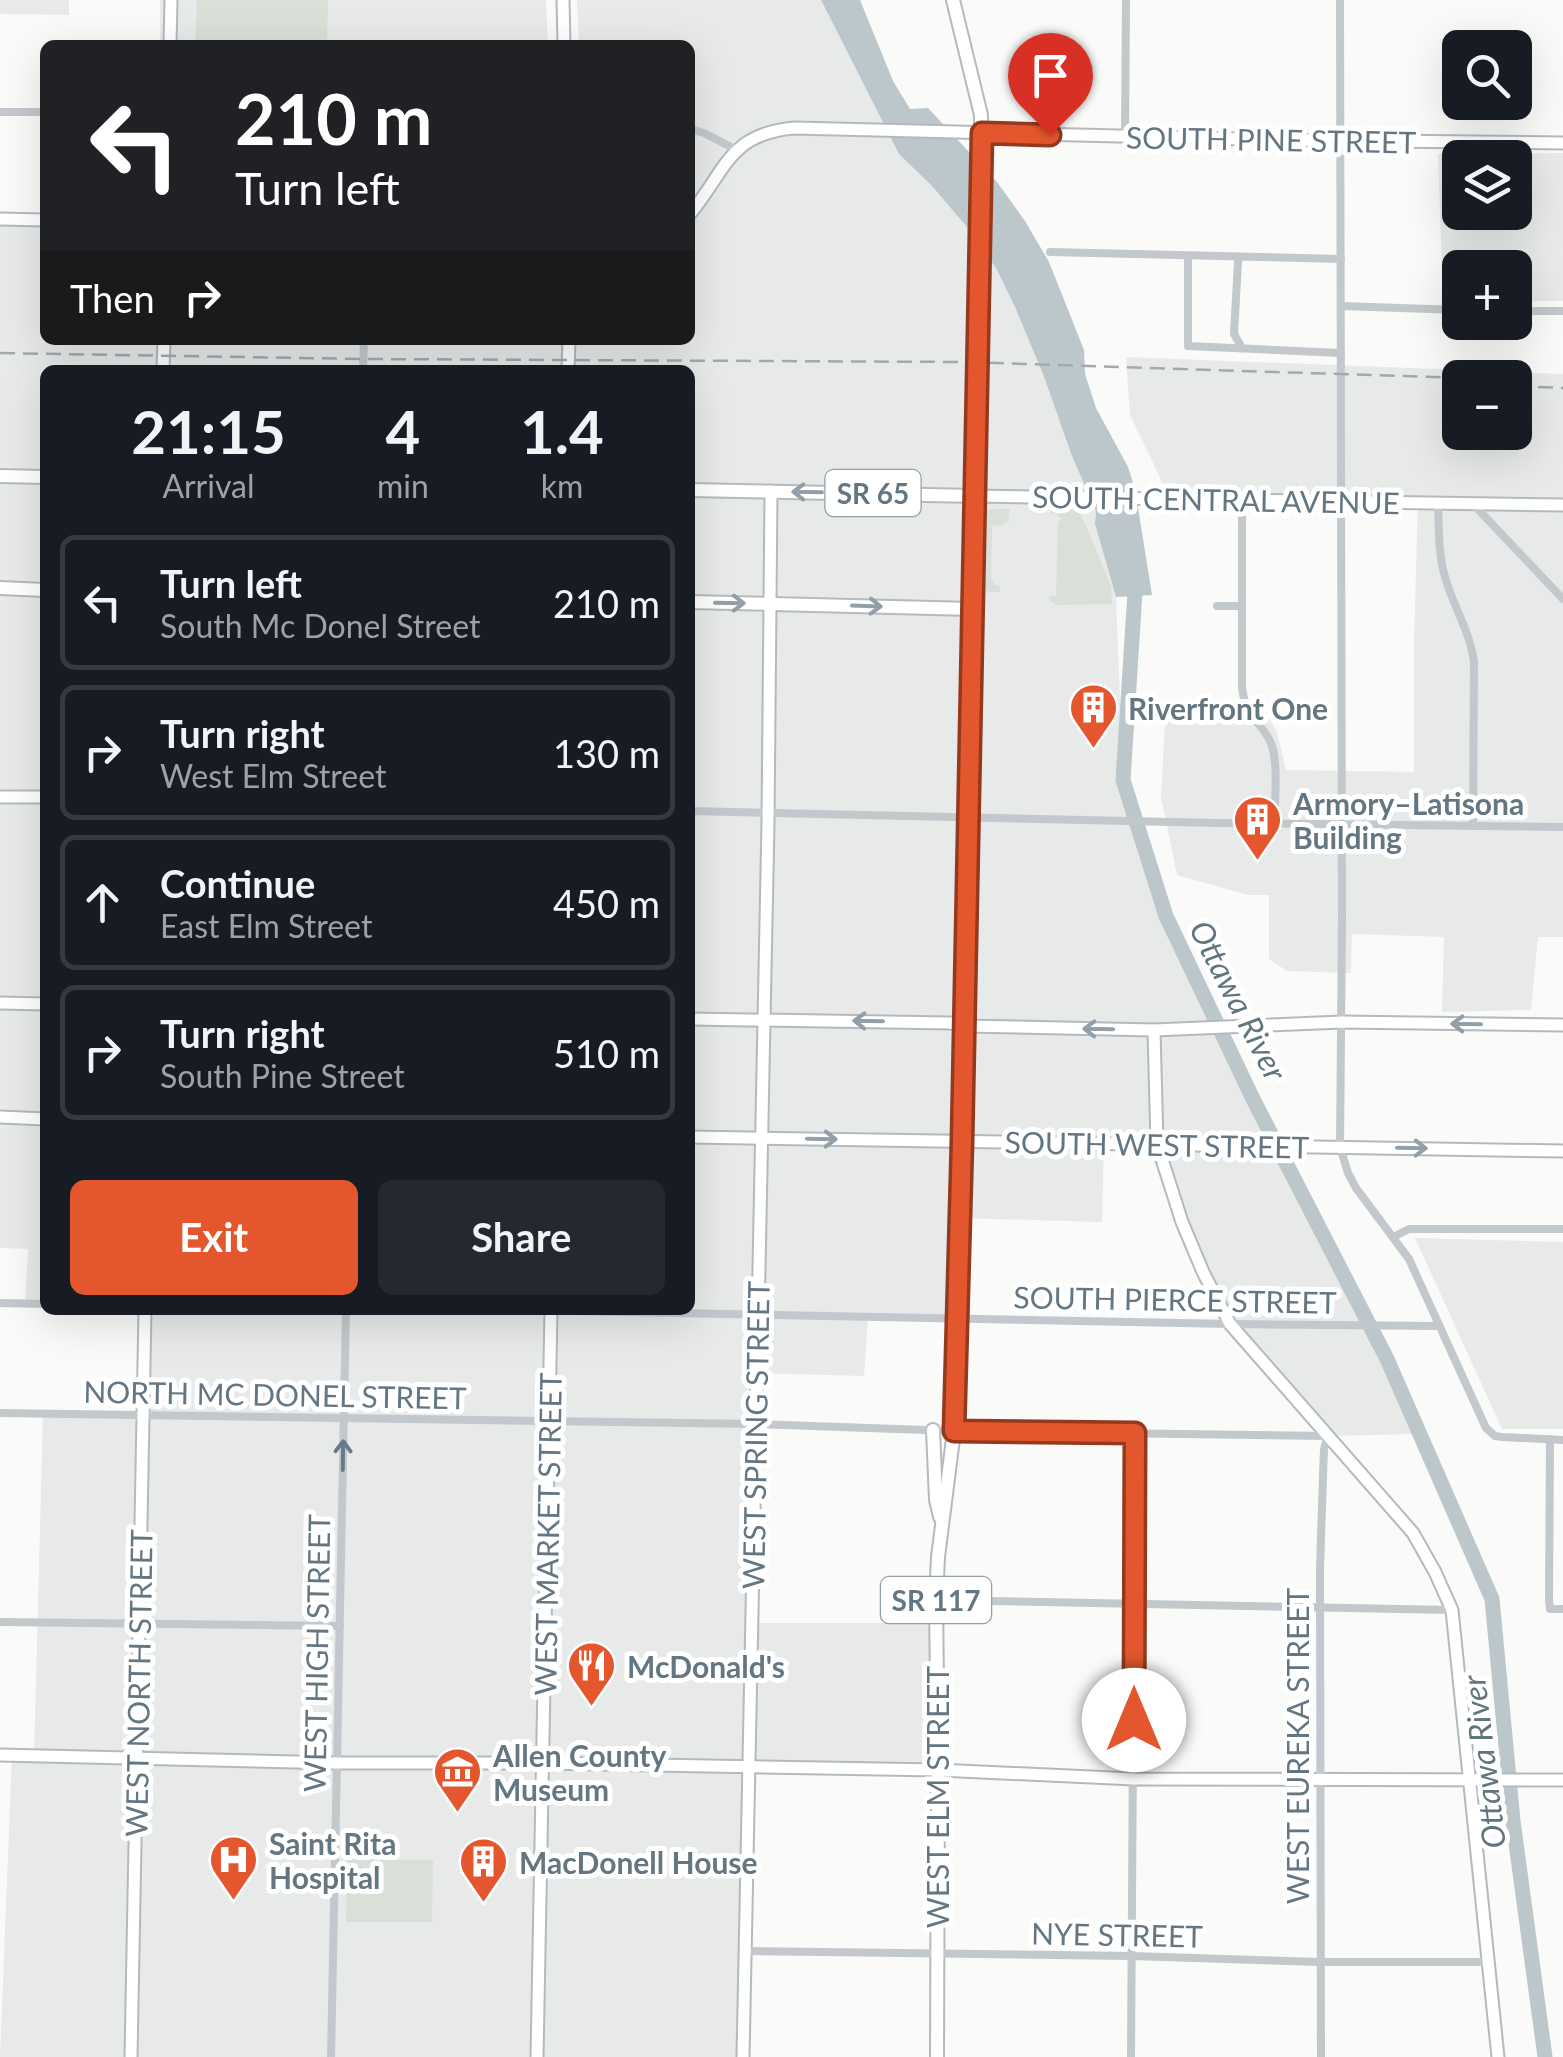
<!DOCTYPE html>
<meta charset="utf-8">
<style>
:root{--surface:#171b24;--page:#242831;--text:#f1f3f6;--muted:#9ea1a6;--line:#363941;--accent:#e4572e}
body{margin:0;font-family:Lato,sans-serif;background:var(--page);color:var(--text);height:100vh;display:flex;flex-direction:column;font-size:38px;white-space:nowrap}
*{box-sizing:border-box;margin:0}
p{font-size:32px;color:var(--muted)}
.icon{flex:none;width:55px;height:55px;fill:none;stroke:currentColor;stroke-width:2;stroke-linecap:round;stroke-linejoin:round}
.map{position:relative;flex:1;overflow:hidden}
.panel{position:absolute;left:40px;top:365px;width:655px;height:950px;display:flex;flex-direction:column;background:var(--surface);border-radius:15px;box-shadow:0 10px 40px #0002}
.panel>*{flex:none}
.top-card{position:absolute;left:40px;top:40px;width:655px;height:305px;border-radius:15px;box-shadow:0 10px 40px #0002;background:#202124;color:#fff;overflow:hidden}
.tools{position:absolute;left:1442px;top:30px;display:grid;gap:20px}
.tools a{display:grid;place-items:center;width:90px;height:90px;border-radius:15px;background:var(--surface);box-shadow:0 10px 40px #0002;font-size:50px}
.pin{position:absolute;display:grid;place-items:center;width:85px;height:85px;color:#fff;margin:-102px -42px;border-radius:50% 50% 50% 0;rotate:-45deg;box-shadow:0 0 10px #0007}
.pin .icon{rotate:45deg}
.me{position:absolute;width:110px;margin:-55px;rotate:0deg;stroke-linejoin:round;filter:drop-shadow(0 0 8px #0008)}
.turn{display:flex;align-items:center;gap:35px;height:210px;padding:0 30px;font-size:45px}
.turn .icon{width:130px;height:130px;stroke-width:2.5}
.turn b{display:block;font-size:70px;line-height:85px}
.then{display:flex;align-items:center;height:95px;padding:0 30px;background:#0003;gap:20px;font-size:38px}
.eta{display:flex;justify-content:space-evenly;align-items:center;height:170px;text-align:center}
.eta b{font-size:60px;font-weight:700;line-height:70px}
.primary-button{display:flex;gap:20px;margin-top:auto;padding:20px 30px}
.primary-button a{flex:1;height:115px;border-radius:15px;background:var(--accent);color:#fff;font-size:40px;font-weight:700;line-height:115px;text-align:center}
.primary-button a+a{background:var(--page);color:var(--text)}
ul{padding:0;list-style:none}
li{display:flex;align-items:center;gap:30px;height:135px;margin:0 20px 15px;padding:0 10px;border:5px solid var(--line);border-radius:15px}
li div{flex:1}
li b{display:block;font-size:38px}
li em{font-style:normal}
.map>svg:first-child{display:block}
.built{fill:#e8e9e9;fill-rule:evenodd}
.green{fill:#dadfd7}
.water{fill:#bbc7cb}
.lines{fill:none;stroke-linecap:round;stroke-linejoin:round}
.river{stroke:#bbc7cb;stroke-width:15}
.secondary-casing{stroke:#b3babf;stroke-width:15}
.primary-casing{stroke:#b5babe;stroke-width:16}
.street{stroke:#c3c8cc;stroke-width:8}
.secondary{stroke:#fff;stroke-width:11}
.primary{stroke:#fff;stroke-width:12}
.rail{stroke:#a2aab0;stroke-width:2.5;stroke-dasharray:15 8;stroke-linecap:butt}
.oneway{stroke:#939fa8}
.oneway2{stroke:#6a7a87}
.route-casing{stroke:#94391e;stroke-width:25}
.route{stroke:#e4572e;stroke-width:18}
.labels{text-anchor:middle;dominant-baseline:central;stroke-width:10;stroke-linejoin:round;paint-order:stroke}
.shield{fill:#fff;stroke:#939fa8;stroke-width:2.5}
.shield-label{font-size:28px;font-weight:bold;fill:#657683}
.street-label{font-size:30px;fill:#657683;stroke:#fff}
.poi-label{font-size:30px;font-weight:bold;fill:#657683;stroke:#fff;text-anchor:start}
.water-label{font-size:32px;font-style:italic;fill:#60757c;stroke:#fff}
</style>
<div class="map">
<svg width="1563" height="2057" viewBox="0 0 1563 2057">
<rect width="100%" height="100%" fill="#fafaf8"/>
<g class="built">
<polygon points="0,0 69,0 69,15 0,14"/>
<polygon points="160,0 546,0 548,45 160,45"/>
<polygon points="577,0 821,0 899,154 932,186 966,226 996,268 1015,307 1043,374 1072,456 1096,511 1095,524 1116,597 1123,780 1166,916 1252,1097 1387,1359 1420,1434 1328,1436 1256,1355 1203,1272 1157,1144 1104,1143 1102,1222 960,1218 957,1317 868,1315 864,1376 756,1373 751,1623 936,1623 938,1770 748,1768 743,2057 0,2057 12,1755 34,1755 43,1413 143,1414 145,1310 690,1310 690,370 45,370 45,1304 25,1303 28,1249 0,1248 0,219 45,220 45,340 690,340 690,45 579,45"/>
<path d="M1563 153V301H1515V268H1460V301H1443L1438 154ZM1460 158H1515V212H1460Z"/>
<path d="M1126 357 1563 374V937H1538L1531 1010 1442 1012 1444 937 1352 934 1351 973 1287 971 1269 959V895H1248L1177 875 1161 797 1166 705 1263 707 1277 732 1286 770 1414 772V645L1418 498 1263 494 1165 488 1130 415ZM1460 378H1515V432H1460Z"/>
<polygon points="1415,1238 1563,1242 1563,1429 1502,1429"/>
</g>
<g class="green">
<polygon points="197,0 328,0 327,45 195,45"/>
<polygon points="1062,506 1078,507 1111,586 1112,604 1057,605 1049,600 1049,597 1056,596 1058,523 1061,519 1055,512 1051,515 1051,510"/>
<polygon points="990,509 1010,509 1008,522 1004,522 1004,525 992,526 991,580 994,581 995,585 999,585 1000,592 986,592 987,510"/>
<polygon points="347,1859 433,1860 432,1922 346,1922"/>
</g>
<polygon class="water" points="821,0 860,0 893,81 910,109 928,108 997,182 1025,221 1049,262 1084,350 1085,374 1096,408 1128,467 1135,489 1152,595 1116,597 1095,524 1096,511 1072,456 1043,374 1015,307 996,268 966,226 932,186 899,154"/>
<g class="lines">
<polyline class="river" points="1131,580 1135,592 1123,780 1166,916 1252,1097 1387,1359 1492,1599 1513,1821 1545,2057"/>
<defs>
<g id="secondary">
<polyline points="563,0 564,45"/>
<polyline points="170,45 171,0"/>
<path d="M690 214C726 171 728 134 794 128L1284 140 1563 143"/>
<polyline points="0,219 45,220"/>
<polyline points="163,370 164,340"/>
<polyline points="568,370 569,340"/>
<polyline points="975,496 1563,505"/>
<polyline points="0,797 45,797"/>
<polyline points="0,1003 45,1004"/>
<polyline points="690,1019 950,1023 965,1026 1154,1030 1342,1022 1563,1025"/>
<polyline points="1154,1030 1157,1144 1182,1222 1203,1272 1230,1324 1413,1533 1435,1572 1452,1610 1498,2057"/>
<polyline points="0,1117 45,1119"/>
<polyline points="690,1137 1563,1151"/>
<polyline points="0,1755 336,1763 542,1763 938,1770 1134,1779 1563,1780"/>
<polyline points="131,2057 145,1310"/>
<polyline points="537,2057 551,1310"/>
<polyline points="743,2057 768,823 771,491"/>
</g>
<g id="primary">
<polyline points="0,476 45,477"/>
<polyline points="690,490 975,496"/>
<polyline points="0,588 45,590"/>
<polyline points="690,602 973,609"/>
<polyline points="933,1430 936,1500 940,1517"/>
<polyline points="937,2057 938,1770 936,1600 938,1557 954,1431 962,1141 981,163 981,115 953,0"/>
</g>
</defs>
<use href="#secondary" class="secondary-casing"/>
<use href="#primary" class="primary-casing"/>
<g class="street">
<polyline points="1340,0 1342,920 1340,1147 1348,1173 1356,1188 1409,1259 1486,1428 1495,1436 1502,1437 1563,1440"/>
<polyline points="0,112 45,112"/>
<polyline points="690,129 704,133 735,149"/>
<polyline points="1125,137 1126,0"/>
<polyline points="1050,252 1341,259"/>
<polyline points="1188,256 1188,346 1341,353"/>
<polyline points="1240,257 1238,262 1234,334 1242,348"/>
<polyline points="1341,306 1460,310"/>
<polyline points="1515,311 1563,311"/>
<polyline points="363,370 364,340"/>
<path d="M1242 501V687C1246 722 1260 718 1271 743 1279 764 1274 801 1275 824"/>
<path d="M1438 503C1439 528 1438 553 1445 577 1453 606 1470 631 1474 662L1473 826"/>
<polyline points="1473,504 1563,599"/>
<polyline points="1217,606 1242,606"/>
<polyline points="690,811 1217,823 1563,827"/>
<polyline points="1393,1237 1409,1229 1563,1229"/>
<polyline points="0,1303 45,1304"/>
<polyline points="522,1310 1230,1324 1439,1326"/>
<polyline points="0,1413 756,1424 954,1431 1328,1436 1324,1449 1323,1476 1320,1569 1321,2057"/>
<polyline points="1550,1439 1549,1601 1550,1609 1563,1609"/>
<polyline points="936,1600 1451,1610"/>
<polyline points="0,1622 340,1626"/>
<polyline points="745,1951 1131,1956 1320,1962 1488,1962"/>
<polyline points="331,2057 346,1310"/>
<polyline points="1131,2057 1135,1433"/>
</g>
<use href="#secondary" class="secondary"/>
<use href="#primary" class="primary"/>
<g class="rail">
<polyline points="0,353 364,359 963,362 1463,378"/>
<polyline points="1515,386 1563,388"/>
</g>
</g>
<defs><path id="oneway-shaft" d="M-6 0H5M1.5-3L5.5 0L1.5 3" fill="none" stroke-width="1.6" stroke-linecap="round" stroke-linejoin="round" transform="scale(2.5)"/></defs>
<g class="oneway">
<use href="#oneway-shaft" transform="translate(807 492) rotate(-179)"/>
<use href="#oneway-shaft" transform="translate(730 603) rotate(1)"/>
<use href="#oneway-shaft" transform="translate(867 606) rotate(2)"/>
<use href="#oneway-shaft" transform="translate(868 1021) rotate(-179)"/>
<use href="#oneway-shaft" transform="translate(1466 1024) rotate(-179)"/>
<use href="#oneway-shaft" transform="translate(1098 1029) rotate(-179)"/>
<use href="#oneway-shaft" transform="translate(822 1139) rotate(1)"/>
<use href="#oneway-shaft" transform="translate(1412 1148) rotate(1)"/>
</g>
<use class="oneway2" href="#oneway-shaft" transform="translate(343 1455) rotate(-89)"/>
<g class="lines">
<defs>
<polyline id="route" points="1050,135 982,133 962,1141 954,1431 1135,1433 1134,1720"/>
</defs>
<use href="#route" class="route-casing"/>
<use href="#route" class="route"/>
</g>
<defs>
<symbol id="building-pin" viewBox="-11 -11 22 30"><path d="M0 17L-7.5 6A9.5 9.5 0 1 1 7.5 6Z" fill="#e4572e" stroke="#fff"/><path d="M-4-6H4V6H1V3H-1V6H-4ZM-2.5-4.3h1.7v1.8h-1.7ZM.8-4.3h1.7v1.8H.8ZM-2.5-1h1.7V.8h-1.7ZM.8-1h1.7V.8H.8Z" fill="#fff"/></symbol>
<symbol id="restaurant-pin" viewBox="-11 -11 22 30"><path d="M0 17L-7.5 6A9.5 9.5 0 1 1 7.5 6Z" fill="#e4572e" stroke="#fff"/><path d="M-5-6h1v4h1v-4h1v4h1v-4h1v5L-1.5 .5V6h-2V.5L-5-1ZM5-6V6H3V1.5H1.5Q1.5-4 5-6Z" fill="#fff"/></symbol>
<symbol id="museum-pin" viewBox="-11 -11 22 30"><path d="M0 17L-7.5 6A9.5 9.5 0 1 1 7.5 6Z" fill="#e4572e" stroke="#fff"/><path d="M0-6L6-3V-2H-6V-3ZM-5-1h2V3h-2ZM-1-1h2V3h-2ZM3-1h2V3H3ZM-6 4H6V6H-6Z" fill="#fff"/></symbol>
<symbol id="hospital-pin" viewBox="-11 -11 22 30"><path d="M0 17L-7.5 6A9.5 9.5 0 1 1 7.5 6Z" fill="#e4572e" stroke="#fff"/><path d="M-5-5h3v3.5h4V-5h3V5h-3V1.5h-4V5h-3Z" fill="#fff"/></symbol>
</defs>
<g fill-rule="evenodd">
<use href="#building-pin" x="1066" y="680" width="55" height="75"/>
<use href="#building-pin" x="1230" y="792" width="55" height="75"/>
<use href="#restaurant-pin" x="564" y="1638" width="55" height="75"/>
<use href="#museum-pin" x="430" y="1744" width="55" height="75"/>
<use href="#hospital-pin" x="206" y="1832" width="55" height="75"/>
<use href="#building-pin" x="456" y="1834" width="55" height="75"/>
</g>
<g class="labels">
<g class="shield">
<rect x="825.5" y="470" width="95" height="46" rx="8"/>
<rect x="881" y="1577" width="110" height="46" rx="8"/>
</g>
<g class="shield-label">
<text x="873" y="493">SR 65</text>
<text x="936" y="1600">SR 117</text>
</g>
<g class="street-label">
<text transform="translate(1271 139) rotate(1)">SOUTH PINE STREET</text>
<text transform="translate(1216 499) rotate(1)">SOUTH CENTRAL AVENUE</text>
<text transform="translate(1157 1144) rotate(1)">SOUTH WEST STREET</text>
<text transform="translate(1175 1299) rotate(1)">SOUTH PIERCE STREET</text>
<text transform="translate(275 1394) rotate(1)">NORTH MC DONEL STREET</text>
<text transform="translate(755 1435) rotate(-89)">WEST SPRING STREET</text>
<text transform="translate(547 1534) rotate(-89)">WEST MARKET STREET</text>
<text transform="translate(316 1653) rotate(-89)">WEST HIGH STREET</text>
<text transform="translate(138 1683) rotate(-89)">WEST NORTH STREET</text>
<text transform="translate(1297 1746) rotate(-90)">WEST EUREKA STREET</text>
<text transform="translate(937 1797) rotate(-90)">WEST ELM STREET</text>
<text transform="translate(1117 1934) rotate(1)">NYE STREET</text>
</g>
<g class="poi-label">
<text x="1128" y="708">Riverfront One</text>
<text x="1293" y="803">Armory–Latisona<tspan x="1293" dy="34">Building</tspan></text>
<text x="627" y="1666">McDonald's</text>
<text x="493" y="1755">Allen County<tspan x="493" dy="34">Museum</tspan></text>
<text x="269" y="1843">Saint Rita<tspan x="269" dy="34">Hospital</tspan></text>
<text x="519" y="1862">MacDonell House</text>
</g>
<g class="water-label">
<text transform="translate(1239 1000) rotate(63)">Ottawa River</text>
<text transform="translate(1483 1762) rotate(-97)">Ottawa River</text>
</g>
</g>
</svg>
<div class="tools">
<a><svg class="icon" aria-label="search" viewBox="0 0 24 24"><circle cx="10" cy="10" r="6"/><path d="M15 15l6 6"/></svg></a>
<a><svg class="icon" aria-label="layers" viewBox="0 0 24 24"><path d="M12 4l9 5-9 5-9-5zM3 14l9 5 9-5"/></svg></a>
<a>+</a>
<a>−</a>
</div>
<div class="pin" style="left:1050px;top:135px;background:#d93025"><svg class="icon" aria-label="arrive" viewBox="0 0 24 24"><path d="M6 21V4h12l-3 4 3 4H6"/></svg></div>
<svg class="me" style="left:1134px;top:1720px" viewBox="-20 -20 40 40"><circle r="19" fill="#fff"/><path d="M0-13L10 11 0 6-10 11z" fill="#e4572e"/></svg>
<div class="top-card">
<div class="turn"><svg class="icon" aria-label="left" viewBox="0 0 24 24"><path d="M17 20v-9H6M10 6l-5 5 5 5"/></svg><div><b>210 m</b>Turn left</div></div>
<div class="then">Then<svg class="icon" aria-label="right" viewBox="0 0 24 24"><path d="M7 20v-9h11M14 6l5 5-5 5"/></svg></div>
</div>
<section class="panel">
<div class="eta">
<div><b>21:15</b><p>Arrival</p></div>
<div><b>4</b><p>min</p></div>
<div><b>1.4</b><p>km</p></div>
</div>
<ul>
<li><svg class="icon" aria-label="left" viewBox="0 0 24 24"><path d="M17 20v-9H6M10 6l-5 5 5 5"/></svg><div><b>Turn left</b><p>South Mc Donel Street</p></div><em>210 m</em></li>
<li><svg class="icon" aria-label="right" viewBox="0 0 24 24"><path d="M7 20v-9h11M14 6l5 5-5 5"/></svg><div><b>Turn right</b><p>West Elm Street</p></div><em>130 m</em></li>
<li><svg class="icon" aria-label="ahead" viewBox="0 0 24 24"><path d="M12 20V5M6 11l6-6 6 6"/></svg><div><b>Continue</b><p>East Elm Street</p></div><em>450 m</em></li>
<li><svg class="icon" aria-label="right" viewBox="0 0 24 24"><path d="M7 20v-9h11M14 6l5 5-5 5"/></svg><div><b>Turn right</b><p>South Pine Street</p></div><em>510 m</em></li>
</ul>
<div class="primary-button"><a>Exit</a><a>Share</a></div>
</section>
</div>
